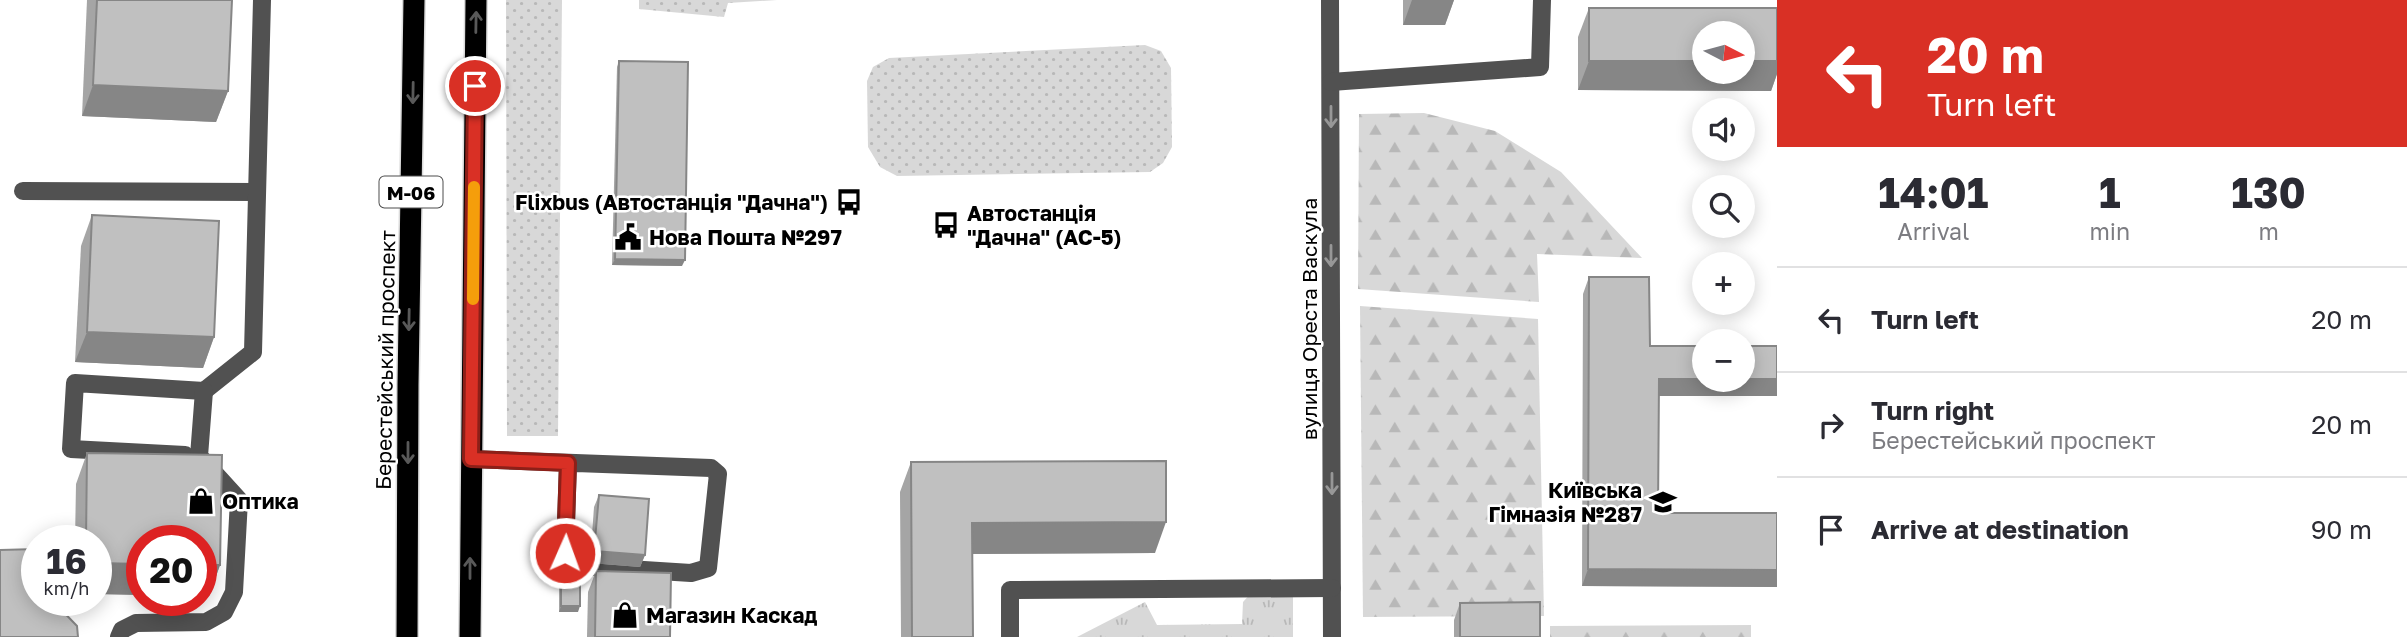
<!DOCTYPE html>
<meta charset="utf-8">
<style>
:root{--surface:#fff;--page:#f2f2f3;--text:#2b2b33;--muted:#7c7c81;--line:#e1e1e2}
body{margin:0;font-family:"Golos Text",sans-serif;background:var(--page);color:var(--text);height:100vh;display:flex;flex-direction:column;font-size:26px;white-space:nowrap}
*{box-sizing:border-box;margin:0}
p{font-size:23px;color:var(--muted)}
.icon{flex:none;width:38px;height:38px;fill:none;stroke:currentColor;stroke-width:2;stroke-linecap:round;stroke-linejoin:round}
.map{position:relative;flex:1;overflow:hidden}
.panel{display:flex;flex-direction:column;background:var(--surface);width:630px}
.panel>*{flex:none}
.guide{background:#d93025;color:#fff;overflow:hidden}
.needle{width:46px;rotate:96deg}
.fabs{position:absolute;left:1692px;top:21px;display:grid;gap:14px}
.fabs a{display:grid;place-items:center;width:63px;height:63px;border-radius:50%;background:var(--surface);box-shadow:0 4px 18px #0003;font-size:35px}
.speed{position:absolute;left:21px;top:525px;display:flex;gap:14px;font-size:35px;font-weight:700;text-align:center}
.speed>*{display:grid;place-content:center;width:91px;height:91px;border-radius:50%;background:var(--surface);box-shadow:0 4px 18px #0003;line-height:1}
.speed small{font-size:18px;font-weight:400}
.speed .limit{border:10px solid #d22;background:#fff;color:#111}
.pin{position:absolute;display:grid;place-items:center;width:60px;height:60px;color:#fff;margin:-30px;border:4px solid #fff;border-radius:50%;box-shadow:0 2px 7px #0007}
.me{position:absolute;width:77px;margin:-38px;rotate:2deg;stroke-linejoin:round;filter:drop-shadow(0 0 5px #0008)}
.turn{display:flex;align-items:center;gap:24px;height:147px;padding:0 35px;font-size:32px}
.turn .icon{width:91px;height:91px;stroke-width:2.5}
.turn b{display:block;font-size:49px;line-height:60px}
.eta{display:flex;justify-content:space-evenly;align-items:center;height:119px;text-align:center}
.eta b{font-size:42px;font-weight:700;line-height:49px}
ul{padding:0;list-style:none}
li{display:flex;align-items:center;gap:21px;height:105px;padding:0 35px;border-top:2px solid var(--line)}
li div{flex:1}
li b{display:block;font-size:26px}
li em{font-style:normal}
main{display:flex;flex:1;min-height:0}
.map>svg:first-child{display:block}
.grass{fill:url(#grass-dots)}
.forest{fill:url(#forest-firs)}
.park{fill:url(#park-tufts)}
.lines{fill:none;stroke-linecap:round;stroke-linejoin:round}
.highway-casing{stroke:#dbdbdb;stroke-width:24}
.minor{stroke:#515151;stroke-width:18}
.highway{stroke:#000;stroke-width:21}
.wall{fill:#a5a5a5}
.shaded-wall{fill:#868686}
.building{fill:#c0c0c0;stroke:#868686;stroke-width:2}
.oneway{stroke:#595959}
.oneway2{stroke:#979797}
.route-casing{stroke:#8d1f18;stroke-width:18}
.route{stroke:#d93025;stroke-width:12}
.slow{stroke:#f59e0b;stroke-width:12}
.labels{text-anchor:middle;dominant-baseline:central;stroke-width:5;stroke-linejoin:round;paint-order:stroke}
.shield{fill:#fff;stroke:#4c4c4c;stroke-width:2}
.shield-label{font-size:19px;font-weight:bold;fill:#000}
.poi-label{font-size:21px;font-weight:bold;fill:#000;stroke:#fff;text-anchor:start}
.street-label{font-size:21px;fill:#000;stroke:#fff}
</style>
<main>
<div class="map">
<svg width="1777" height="637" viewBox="0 0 1777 637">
<defs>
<pattern id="grass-dots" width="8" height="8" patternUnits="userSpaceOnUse" patternTransform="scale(1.75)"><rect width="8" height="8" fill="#d8d8d8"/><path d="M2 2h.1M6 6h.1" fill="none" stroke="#b8b8b8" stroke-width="1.8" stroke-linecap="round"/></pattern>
<pattern id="forest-firs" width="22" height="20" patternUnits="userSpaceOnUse" patternTransform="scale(1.75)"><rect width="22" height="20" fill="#d8d8d8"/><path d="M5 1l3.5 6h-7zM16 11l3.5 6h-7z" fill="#b8b8b8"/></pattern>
<pattern id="park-tufts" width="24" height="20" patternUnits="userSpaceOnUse" patternTransform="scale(1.75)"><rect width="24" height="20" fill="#d8d8d8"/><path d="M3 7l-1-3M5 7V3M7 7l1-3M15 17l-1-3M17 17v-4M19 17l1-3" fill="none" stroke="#b8b8b8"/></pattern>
</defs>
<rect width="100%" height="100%" fill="#fff"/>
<g class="grass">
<polygon points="506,0 562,0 558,436 507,436"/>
<polygon points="639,0 777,0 728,3 724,17 639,9"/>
<polygon points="1145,45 1161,51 1171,68 1172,147 1163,163 1150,172 897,176 880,167 868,147 867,81 873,67 889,58"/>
</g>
<g class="forest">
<polygon points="1424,113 1495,131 1561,172 1642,258 1537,254 1539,302 1358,289 1359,114"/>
<polygon points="1360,306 1538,319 1544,616 1363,617"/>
<polygon points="1751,625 1751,637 1550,637 1550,626"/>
</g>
<polygon class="park" points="1293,591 1293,637 1077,637 1145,602 1157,625 1242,624 1243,602 1252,592"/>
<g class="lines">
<defs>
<g id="highway">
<polyline points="407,637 408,385 414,0"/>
<polyline points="470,637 476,0"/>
</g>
</defs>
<use href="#highway" class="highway-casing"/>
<g class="minor">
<polyline points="1330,0 1332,637"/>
<polyline points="1331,82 1540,67 1542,0"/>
<polyline points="23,191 257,192"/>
<polyline points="185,455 71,449 75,383 204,391 253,352 262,0"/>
<polyline points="471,459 711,468 718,474 708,568 691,573 581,566 573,564 565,553 568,463"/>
<polyline points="119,637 122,630 136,623 206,622 224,612 234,592 239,500 199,456 204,391"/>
<polyline points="1010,637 1010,590 1332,588"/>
</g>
<use href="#highway" class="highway"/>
</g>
<g class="wall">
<polygon points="87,0 232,0 228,91 216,122 82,116"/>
<polygon points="1403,0 1454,0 1445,25 1403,25"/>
<polygon points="1589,8 1777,8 1777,74 1771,91 1578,90 1578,37"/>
<polygon points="619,61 682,266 612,265 617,67"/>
<polygon points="92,215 214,337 203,368 75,362 81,246"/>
<polygon points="1589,277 1658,396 1658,513 1777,513 1777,587 1582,586 1583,294"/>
<polygon points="87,453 220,565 209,596 96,594 96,541 75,541 76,484"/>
<polygon points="911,462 1155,553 973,554 973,637 901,637 900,492"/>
<polygon points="599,495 645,555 640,567 590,563 594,507"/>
<polygon points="596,571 670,637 587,637 588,592"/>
<polygon points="561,578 578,612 559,612 559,584"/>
<polygon points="1460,603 1540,637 1454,637 1454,620"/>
</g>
<g class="shaded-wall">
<polygon points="1412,0 1454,0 1445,25 1403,25"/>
<polygon points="1589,61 1704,61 1704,72 1743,72 1743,61 1777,61 1777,74 1771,91 1578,90"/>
<polygon points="93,85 228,91 216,122 82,116"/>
<polygon points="615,259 685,260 682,266 612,265"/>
<polygon points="87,332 214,337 203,368 75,362"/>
<polygon points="1659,379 1704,379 1704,380 1777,379 1777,396 1652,396"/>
<polygon points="1166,522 1155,553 961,554 972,523"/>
<polygon points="594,551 645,555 640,567 590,563"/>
<polygon points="96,563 142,564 142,595 96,594"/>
<polygon points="201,565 220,565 209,596 201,596"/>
<polygon points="1588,569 1777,570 1777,587 1582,586"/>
<polygon points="561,606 580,606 578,612 559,612"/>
</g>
<g class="building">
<polygon points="97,0 232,0 228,91 93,85"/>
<polygon points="1589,8 1777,8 1777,61 1743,61 1743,33 1704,33 1704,61 1589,61"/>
<polygon points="619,61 688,62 685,260 615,259"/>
<polygon points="92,215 219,221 214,337 87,332"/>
<polygon points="1589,277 1649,277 1650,346 1704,346 1704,379 1659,379 1658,513 1777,513 1777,570 1588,569"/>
<rect x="1743" y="346" width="34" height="33"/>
<polygon points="87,453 222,455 220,565 201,565 201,541 142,541 142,564 96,563 96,541 86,541"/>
<polygon points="1166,461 1166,522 972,523 973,637 912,637 911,462"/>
<polygon points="599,495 649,499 645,555 594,551"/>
<polygon points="37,549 37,600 52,600 77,626 78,637 0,637 0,550"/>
<polygon points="596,571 671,573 670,637 595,637"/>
<rect x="561" y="578" width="19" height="28"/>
<polygon points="1540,602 1540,637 1460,637 1460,603"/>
</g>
<defs><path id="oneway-shaft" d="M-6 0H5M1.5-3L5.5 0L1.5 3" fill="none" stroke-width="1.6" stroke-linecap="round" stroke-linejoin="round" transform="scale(1.75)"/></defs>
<g class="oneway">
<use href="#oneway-shaft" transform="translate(476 22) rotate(-89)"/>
<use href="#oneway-shaft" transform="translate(413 93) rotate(91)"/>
<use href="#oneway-shaft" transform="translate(409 320) rotate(91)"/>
<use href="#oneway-shaft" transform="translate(408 453) rotate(90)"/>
<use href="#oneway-shaft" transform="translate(470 568) rotate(-90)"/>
</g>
<g class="oneway2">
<use href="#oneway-shaft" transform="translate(1331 117) rotate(90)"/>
<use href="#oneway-shaft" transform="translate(1331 256) rotate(90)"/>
<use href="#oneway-shaft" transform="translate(1332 484) rotate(90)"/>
</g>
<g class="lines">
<defs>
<polyline id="route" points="475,86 471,459 568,463 565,553"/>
</defs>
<use href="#route" class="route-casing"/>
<use href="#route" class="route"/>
<polyline class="slow" points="473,299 474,187"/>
</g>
<defs>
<symbol id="bus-bare" viewBox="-9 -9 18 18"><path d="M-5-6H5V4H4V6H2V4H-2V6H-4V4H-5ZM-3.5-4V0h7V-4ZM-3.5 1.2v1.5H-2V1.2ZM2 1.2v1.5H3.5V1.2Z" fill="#000" stroke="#fff" stroke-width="2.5" paint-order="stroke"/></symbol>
<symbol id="civic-bare" viewBox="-9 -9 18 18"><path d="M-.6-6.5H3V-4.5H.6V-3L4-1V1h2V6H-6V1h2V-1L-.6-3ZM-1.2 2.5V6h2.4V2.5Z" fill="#000" stroke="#fff" stroke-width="2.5" paint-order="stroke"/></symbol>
<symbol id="shop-bare" viewBox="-9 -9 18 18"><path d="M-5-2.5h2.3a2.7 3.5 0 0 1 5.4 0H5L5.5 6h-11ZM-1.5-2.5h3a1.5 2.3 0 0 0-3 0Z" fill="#000" stroke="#fff" stroke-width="2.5" paint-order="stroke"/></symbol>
<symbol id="school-bare" viewBox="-9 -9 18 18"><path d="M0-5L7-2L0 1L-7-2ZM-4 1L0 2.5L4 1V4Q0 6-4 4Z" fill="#000" stroke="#fff" stroke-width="2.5" paint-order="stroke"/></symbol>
</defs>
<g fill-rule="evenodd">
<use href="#bus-bare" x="830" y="183" width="38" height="38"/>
<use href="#bus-bare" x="927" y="206" width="38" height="38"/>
<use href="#civic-bare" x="609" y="218" width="38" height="38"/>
<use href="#shop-bare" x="182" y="482" width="38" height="38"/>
<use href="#school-bare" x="1644" y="483" width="38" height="38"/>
<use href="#shop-bare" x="606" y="596" width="38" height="38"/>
</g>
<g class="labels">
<rect class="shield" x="379.5" y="176.5" width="63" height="31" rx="5"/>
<g class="shield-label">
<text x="411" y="192">М-06</text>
</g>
<g class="poi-label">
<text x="828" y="202" text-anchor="end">Flixbus (Автостанція "Дачна")</text>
<text x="967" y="213">Автостанція<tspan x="967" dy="24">"Дачна" (АС-5)</tspan></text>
<text x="649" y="237">Нова Пошта №297</text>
<text x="1642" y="490" text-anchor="end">Київська<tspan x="1642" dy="24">Гімназія №287</tspan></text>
<text x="222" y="501">Оптика</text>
<text x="646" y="615">Магазин Каскад</text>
</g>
<g class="street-label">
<text transform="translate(1309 319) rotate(-90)">вулиця Ореста Васкула</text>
<text transform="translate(385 360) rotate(-89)">Берестейський проспект</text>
</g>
</g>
</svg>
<div class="fabs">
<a><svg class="needle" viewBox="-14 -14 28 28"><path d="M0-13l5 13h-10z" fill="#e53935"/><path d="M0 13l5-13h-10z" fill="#7c7c81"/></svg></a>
<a><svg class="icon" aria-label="sound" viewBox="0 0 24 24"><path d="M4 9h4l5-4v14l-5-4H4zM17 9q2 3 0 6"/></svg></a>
<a><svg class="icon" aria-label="search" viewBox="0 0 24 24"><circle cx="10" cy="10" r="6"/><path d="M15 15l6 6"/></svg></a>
<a>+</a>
<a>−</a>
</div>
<div class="speed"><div>16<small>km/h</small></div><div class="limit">20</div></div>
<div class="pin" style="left:475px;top:86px;background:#d93025"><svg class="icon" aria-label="arrive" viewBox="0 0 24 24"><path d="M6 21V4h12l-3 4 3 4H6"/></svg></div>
<svg class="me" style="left:565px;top:553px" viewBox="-20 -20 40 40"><circle r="17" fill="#d93025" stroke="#fff" stroke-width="3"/><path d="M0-11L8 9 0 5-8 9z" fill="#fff"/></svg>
</div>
<section class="panel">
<div class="guide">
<div class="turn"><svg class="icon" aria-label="left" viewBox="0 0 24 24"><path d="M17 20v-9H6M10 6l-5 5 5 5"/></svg><div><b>20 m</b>Turn left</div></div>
</div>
<div class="eta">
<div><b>14:01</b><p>Arrival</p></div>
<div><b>1</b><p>min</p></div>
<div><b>130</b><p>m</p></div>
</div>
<ul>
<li><svg class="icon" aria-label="left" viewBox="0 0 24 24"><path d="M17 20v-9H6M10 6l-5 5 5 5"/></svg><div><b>Turn left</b></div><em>20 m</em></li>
<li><svg class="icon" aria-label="right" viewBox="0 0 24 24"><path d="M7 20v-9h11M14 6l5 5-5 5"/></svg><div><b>Turn right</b><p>Берестейський проспект</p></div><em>20 m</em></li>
<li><svg class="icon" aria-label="arrive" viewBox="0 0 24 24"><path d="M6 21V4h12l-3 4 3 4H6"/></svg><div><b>Arrive at destination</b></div><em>90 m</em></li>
</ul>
</section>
</main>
